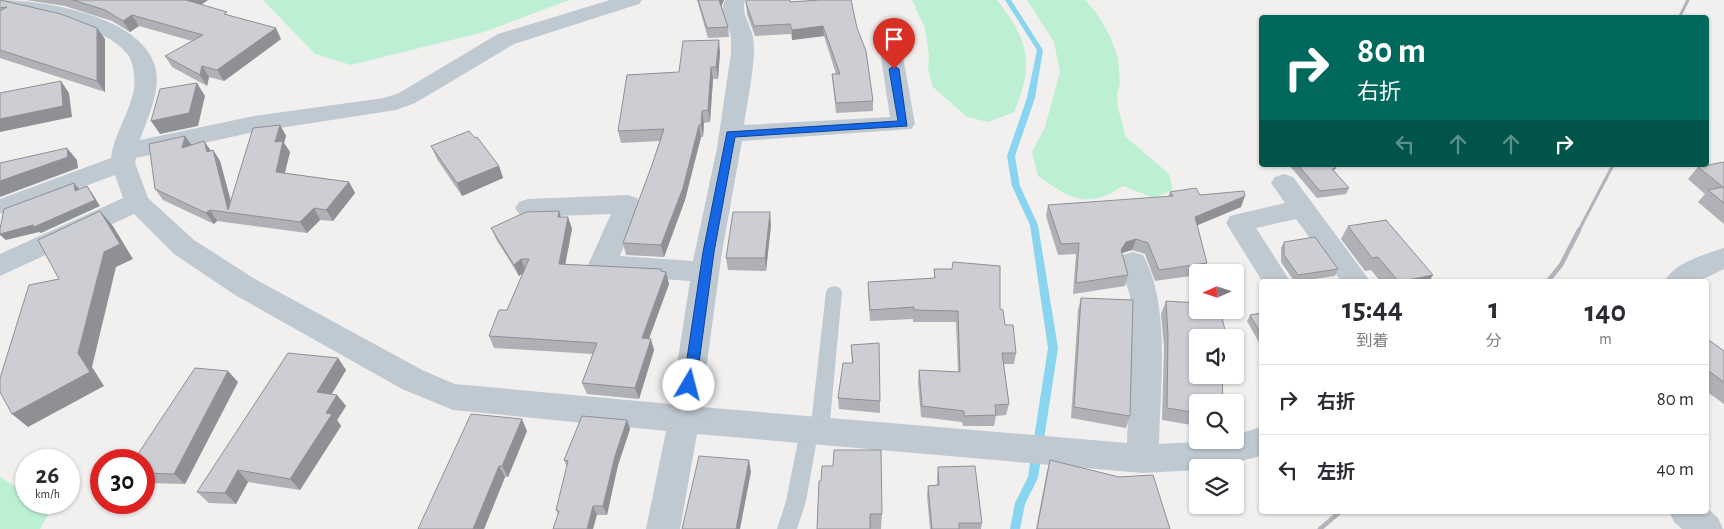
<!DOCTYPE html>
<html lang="ja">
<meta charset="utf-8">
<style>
:root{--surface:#fff;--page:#f7f7f7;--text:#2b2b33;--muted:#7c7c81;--line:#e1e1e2}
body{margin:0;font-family:"Alegreya Sans","Noto Sans JP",sans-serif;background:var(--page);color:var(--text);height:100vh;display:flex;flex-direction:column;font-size:19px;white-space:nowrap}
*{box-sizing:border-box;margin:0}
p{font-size:16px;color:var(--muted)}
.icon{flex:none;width:28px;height:28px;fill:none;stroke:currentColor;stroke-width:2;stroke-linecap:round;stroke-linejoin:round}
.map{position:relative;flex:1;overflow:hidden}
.panel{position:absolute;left:1259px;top:279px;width:450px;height:235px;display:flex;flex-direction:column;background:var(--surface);border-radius:5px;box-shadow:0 1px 4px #0004}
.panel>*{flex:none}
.guide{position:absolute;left:1259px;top:15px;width:450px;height:152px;border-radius:5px;box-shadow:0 1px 4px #0004;background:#00695c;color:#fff;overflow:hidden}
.needle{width:32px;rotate:267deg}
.controls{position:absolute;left:1189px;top:264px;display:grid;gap:10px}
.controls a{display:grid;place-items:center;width:55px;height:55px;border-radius:5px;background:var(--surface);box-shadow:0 1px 4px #0004;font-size:25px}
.speed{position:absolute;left:15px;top:449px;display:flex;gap:10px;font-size:25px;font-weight:700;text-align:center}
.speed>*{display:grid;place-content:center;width:65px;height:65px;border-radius:50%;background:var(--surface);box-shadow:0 1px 4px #0004;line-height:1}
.speed small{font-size:12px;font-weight:400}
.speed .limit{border:8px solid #d22;background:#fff;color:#111}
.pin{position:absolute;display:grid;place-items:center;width:42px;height:42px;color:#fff;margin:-51px -21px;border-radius:50% 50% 50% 0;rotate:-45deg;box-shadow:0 0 5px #0007}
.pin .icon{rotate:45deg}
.me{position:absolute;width:55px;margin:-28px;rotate:8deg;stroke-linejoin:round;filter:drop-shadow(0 0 4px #0008)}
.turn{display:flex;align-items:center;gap:18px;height:105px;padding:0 15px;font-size:22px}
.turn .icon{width:65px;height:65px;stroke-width:2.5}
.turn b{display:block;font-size:35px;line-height:42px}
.lanes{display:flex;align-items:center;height:48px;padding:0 15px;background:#0003;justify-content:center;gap:25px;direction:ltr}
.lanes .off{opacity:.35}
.eta{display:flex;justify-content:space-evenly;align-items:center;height:85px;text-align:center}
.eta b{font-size:30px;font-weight:600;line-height:35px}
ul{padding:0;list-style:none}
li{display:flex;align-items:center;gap:15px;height:70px;padding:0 15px;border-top:1px solid var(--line)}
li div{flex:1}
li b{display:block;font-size:19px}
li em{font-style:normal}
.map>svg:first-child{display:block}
.green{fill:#bdf0d3}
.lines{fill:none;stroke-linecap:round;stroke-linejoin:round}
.stream{fill:#89d4ee;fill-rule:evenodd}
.lane{fill:#bfc9d1;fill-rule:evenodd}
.street{fill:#bfc9d1;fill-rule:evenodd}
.rail-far1{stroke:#b1b4ba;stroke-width:3}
.rail{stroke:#b1b4ba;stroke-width:4.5}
.wall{fill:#afb1b6}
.shaded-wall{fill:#8f9094}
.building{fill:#ccced4;stroke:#8f9094}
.route{fill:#1667e5;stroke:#0e4395}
</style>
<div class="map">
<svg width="1724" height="529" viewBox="0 0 1724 529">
<rect width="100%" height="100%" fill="#f2efef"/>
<g class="green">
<polygon points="263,0 569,0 484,32 351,65 315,54"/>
<path d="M912 0H997C1028 40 1035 63 1014 112L988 122 967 117 933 87 928 70 929 55 925 28Z"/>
<path d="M1027 0H1085L1096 12 1110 36 1118 58 1120 84 1117 93 1118 108 1126 137 1169 174 1173 190 1154 198 1123 186C1087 210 1071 199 1038 176L1032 152 1045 127 1060 72 1054 42Z"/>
<polygon points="0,477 26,493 26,502 39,503 48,515 40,529 0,529"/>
</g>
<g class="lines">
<polygon class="stream" points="1005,0 1011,0 1043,50 1035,98 1015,156 1020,186 1038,225 1058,348 1038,478 1025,504 1020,529 1010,529 1015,503 1028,477 1048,348 1030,225 1012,186 1007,156 1027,98 1037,50"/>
<polygon class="lane" points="834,286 840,288 842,292 829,432 827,438 817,439 806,501 797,529 777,529 786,501 800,431 802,425 811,424 826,292 828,288"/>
<g class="street">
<path d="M0 0C44 0 141 16 155 66 162 90 147 118 140 140L254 116 384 98 399 93 498 34 610 0H642L639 4 514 44 415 103 396 110 254 132 136 158 135 163 148 198 194 240 255 279 424 371 455 384 671 404 690 281 602 275 592 272 588 265 611 214 528 217 519 214 515 208 519 202 528 199 628 195 637 198 641 204 620 256 693 261 717 148 731 53V37L722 9 725 0H745C741 14 750 23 753 37 757 58 747 102 744 125L890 117 880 51 883 46 891 44 899 46 902 51 915 124 911 129 742 141 722 252 701 407 1127 443 1131 340 1130 295 1119 262 1123 255 1133 252 1143 255C1171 305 1160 387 1159 444L1235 440V435L1261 427V456L1213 468H1198V470L1143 473 697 434 680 529H646L666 431 453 410 402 389 235 295 174 254 134 214 0 276V254L123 198 115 175 16 212 7 215 0 213V199L111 158C114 134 130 112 134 89 135 79 134 63 128 55 107 25 35 15 0 7Z"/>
<polygon points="1284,174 1293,177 1370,281 1341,281 1296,219 1256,228 1290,281 1262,281 1226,223 1230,216 1285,203 1271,183 1275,177"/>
<path d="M1724 248V269L1699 281H1665C1674 263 1705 254 1724 248Z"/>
<polygon points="1706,507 1718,518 1723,529 1682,529 1674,522 1669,511 1706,511"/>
</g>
<g class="rail-far1">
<polyline points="1679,18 1688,0"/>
<polyline points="1578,232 1613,165"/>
</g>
<g class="rail">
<polyline points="1548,281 1561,265 1579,230"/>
<polyline points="1320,529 1341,511"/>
</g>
</g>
<g class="wall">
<polygon points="0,0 97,28 105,39 105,92 0,58"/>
<polygon points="26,0 208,0 201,5 228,15 281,39 224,81 209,77 207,86 172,67 165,56 192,41 139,26 130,32 112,21 65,6"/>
<polygon points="697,0 724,0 721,7 728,27 729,37 708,38"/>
<polygon points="746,0 790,2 820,0 873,101 873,111 836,113 833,84 832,74 836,74 824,36 792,40 791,34 755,36 747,14"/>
<polygon points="720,52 718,79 713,79 710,122 704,123 703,137 701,137 685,200 664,257 626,255 623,243 652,165 660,141 621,143 618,131"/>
<polygon points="280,125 286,136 284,143 290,152 285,173 349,182 355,193 333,221 320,220 307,233 217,221 214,224 163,200 155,189 191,145 211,151 213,150 220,161 231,201"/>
<polygon points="431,146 499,166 503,178 462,196 437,159"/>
<polygon points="1724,162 1724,224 1698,202 1705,194 1688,179 1698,167"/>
<polygon points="1289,165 1333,165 1336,168 1334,171 1349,188 1346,194 1317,198"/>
<polygon points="1170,192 1200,195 1241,207 1197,225 1207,263 1203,272 1198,272 1198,275 1155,281 1145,254 1132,250 1122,253 1122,254 1128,275 1125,286 1073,294 1076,254 1058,255 1046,216 1048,205 1168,197"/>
<polygon points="562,217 568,217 572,229 565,264 661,269 662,272 666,272 669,284 649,339 654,350 639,399 587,394 582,383 593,354 494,348 489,336 507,310 523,273 519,276 496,239 491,228"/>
<polygon points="771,225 766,271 728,270 726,258"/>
<polygon points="1348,226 1429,281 1380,281 1371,270 1365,271 1341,239"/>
<polygon points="1284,242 1338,269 1335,276 1300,281 1294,281 1281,262 1281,248"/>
<polygon points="953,262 1000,309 1005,325 1016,353 1014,364 1004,364 1009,404 1006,415 996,416 994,426 963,426 962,422 921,417 918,382 919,370 958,372 956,322 913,322 913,319 870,321 868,293 868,282 934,279 934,269 952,269"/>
<polygon points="1081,298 1130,416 1126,428 1071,418 1078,310"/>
<polygon points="1166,301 1198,338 1198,426 1162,420 1164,347 1161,314"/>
<polygon points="1261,313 1261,346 1247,321 1250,315"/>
<polygon points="1706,338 1724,351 1724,404 1706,391"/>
<polygon points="851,345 880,401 880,413 839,409 838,398 852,363"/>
<polygon points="338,358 346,370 332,394 337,395 346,406 337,420 341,426 300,490 248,482 236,504 209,503 197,492"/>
<polygon points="238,382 185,484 144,483 144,460"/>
<polygon points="627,420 630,429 618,465 607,515 558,514 556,510 567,467 564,460"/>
<polygon points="527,431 508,477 505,477 484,529 418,529"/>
<polygon points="1050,460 1170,529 1036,529 1047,471"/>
<polygon points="938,467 982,523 981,529 930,529 927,495 928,486 937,485 937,477"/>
<polygon points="819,481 882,514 881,529 817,529"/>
</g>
<g class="shaded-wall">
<polygon points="185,0 208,0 191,11"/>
<polygon points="719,0 724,0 720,10"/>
<polygon points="132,15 139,26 130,32 123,21"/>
<polygon points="823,26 824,36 792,40 792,30"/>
<polygon points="97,28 105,39 105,92 97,81"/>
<polygon points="276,28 281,39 224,81 217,70"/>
<polygon points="719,40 720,52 718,79 716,67"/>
<polygon points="202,66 209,77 207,86 200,75"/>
<polygon points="711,67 713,79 710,122 708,110"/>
<polygon points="61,81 69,93 72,117 0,132 0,119"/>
<polygon points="197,83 205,96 198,126 160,134 151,121"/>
<polygon points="702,111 704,123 703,137 701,125"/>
<polygon points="280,125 286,136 284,143 290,152 282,183 276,172 275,142"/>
<polygon points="699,125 701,137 685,200 664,257 661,245"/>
<polygon points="185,136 193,147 182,148"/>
<polygon points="204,141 212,152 207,152"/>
<polygon points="67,148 77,160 78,168 0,197 0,181"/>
<polygon points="213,150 220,161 234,214 228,210"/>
<polygon points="499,166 503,178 462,196 457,183"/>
<polygon points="349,182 355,193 333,221 326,210"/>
<polygon points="74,183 80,190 75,191"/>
<polygon points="87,186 92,193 100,206 41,233 39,232 6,240 0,235 0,234"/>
<polygon points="1245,196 1241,207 1191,228 1195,217"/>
<polygon points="314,208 320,220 307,233 300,222"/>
<polygon points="210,210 217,221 214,224 206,213"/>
<polygon points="100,211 113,226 133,259 116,267 92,367 104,386 28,427 12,414 78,353 104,252"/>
<polygon points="559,211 563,223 558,217"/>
<polygon points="770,212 771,225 766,271 765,258"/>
<polygon points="568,217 572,229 563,276 559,264"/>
<polygon points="1136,239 1132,250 1122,253 1117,261 1121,250 1126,242"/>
<polygon points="521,259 526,271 519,276 514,265"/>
<polygon points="661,269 664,279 666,272 669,284 645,349 642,338"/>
<polygon points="1433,275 1429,281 1403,281"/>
<polygon points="651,339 654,350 639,399 635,388"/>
<polygon points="338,358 346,370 326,403 317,392"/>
<polygon points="228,371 238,382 185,484 174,474"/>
<polygon points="337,395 346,406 337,420 341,426 300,490 290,479 326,413"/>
<polygon points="522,419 527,431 508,477 502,466"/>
<polygon points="627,420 630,429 618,465 607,515 603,506 615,456"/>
<polygon points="749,460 751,472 740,529 736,529"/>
<polygon points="499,466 505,477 484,529 473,529"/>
<polygon points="238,470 248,482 236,504 225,493"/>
<polygon points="593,506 597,515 593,529 587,529"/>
</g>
<g class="building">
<polygon points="0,0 61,14 97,28 97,81 0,50 0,11 7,7 0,8"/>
<polygon points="73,0 186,0 227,12 224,14 276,28 217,70 202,66 200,75 165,56 203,35 132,15 123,21 105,10"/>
<polygon points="698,0 719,0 728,27 707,28"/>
<polygon points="746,0 790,0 790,2 820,0 851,0 857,28 866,51 873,101 836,103 832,74 840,74 823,26 792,30 790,24 754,26 746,3"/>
<polygon points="719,40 716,67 711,67 708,110 702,111 701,125 699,125 683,188 661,245 623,243 652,165 664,129 618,131 627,75 679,72 683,41"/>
<polygon points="61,81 63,106 0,119 0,93"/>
<polygon points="197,83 189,113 151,121 160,89"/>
<polygon points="280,125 275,142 283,141 276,172 349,182 326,210 314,208 300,222 210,210 206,213 155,189 149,144 185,136 182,148 204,141 207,152 213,150 228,210 253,128"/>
<polygon points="469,131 475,138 477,137 499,166 457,183 431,146"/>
<polygon points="67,148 68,157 0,181 0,163"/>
<polygon points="1724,162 1724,203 1708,190 1723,187 1698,167"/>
<polygon points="1298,165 1333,165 1336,168 1332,169 1349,188 1320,191"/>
<polygon points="74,183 75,191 87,186 95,200 34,227 33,225 0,234 0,229 4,209"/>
<polygon points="1196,188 1200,195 1244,191 1245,196 1195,217 1207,263 1159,270 1148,243 1136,239 1126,242 1121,250 1128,275 1076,283 1079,243 1061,244 1048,205 1173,196 1170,192"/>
<polygon points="100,211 120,244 104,252 78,353 90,372 12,414 0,392 0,378 29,285 59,279 38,240"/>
<polygon points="559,211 558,217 568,217 559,264 661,269 661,271 666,272 642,338 651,339 635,388 582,383 597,343 489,336 499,310 507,310 529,259 521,259 514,265 491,228 526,212"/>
<polygon points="733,212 770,212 765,258 726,258"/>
<polygon points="1386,220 1433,275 1403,281 1398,281 1378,257 1372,258 1348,226"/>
<polygon points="1315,237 1338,269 1298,275 1284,255 1284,242"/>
<polygon points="953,262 1000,266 1000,309 1003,310 1005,325 1013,325 1016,353 1002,353 1009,404 995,405 996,415 964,416 964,411 922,406 919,370 960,372 958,311 914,310 914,307 870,310 868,282 935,278 934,269 952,269"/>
<polygon points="1081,298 1133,300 1130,416 1074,407"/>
<polygon points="1166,301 1198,303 1198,310 1220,310 1227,338 1198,338 1198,375 1222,375 1223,402 1198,402 1198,413 1167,408 1168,335"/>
<polygon points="1261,313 1261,334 1250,315"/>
<polygon points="1706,338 1724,351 1724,382 1706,369"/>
<polygon points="879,343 880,401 838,398 843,363 853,363 851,345"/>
<polygon points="288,353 338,358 317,392 337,395 326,413 332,414 290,479 238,470 225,493 197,492"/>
<polygon points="195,368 228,371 174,474 144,473 144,460 134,460"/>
<polygon points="471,414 522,419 502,466 499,466 473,529 418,529"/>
<polygon points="582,416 627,420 615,456 603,506 593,506 587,529 553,529 559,511 556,510 568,461 564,460"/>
<polygon points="834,450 881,450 882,514 870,514 870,529 817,529 819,481 821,481 822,466 833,466"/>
<polygon points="699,456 749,460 736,529 682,529"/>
<polygon points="1050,460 1119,477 1153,475 1170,529 1037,529"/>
<polygon points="975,466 982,523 959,523 959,529 932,529 928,486 939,485 938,467"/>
</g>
<polygon class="route" points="894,66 899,69 907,126 735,137 714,252 696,385 694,389 685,389 683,385 703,252 727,132 898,121 889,69"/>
</svg>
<div class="controls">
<a><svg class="needle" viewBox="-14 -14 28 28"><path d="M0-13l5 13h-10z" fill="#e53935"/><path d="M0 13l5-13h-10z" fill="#7c7c81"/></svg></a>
<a><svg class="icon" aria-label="sound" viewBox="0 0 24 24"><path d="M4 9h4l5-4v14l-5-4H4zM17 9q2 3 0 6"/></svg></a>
<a><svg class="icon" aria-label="search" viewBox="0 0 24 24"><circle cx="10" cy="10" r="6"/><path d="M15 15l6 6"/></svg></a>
<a><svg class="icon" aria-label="layers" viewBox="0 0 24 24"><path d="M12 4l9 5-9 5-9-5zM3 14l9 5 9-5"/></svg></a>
</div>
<div class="speed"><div>26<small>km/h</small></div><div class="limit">30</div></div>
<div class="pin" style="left:894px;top:69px;background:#d93025"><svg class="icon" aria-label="arrive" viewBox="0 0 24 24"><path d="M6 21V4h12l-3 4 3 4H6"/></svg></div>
<svg class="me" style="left:689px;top:385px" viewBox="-20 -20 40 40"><circle r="19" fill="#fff"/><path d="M0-13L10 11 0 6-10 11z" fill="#1667e5"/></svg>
<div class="guide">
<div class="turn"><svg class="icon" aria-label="right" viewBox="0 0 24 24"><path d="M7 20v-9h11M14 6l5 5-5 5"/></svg><div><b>80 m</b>右折</div></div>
<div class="lanes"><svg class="icon off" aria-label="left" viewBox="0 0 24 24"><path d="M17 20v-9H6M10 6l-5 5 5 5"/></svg><svg class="icon off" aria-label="ahead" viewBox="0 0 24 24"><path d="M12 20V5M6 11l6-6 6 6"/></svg><svg class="icon off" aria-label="ahead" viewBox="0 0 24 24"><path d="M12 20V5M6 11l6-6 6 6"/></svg><svg class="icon" aria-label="right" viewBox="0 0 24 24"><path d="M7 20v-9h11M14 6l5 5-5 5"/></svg></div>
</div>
<section class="panel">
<div class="eta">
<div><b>15:44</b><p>到着</p></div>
<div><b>1</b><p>分</p></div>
<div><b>140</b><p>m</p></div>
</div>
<ul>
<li><svg class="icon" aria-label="right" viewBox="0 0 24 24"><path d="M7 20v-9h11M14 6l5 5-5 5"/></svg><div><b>右折</b></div><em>80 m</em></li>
<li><svg class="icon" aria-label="left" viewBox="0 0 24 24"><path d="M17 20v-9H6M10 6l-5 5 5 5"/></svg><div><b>左折</b></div><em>40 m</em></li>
</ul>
</section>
</div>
